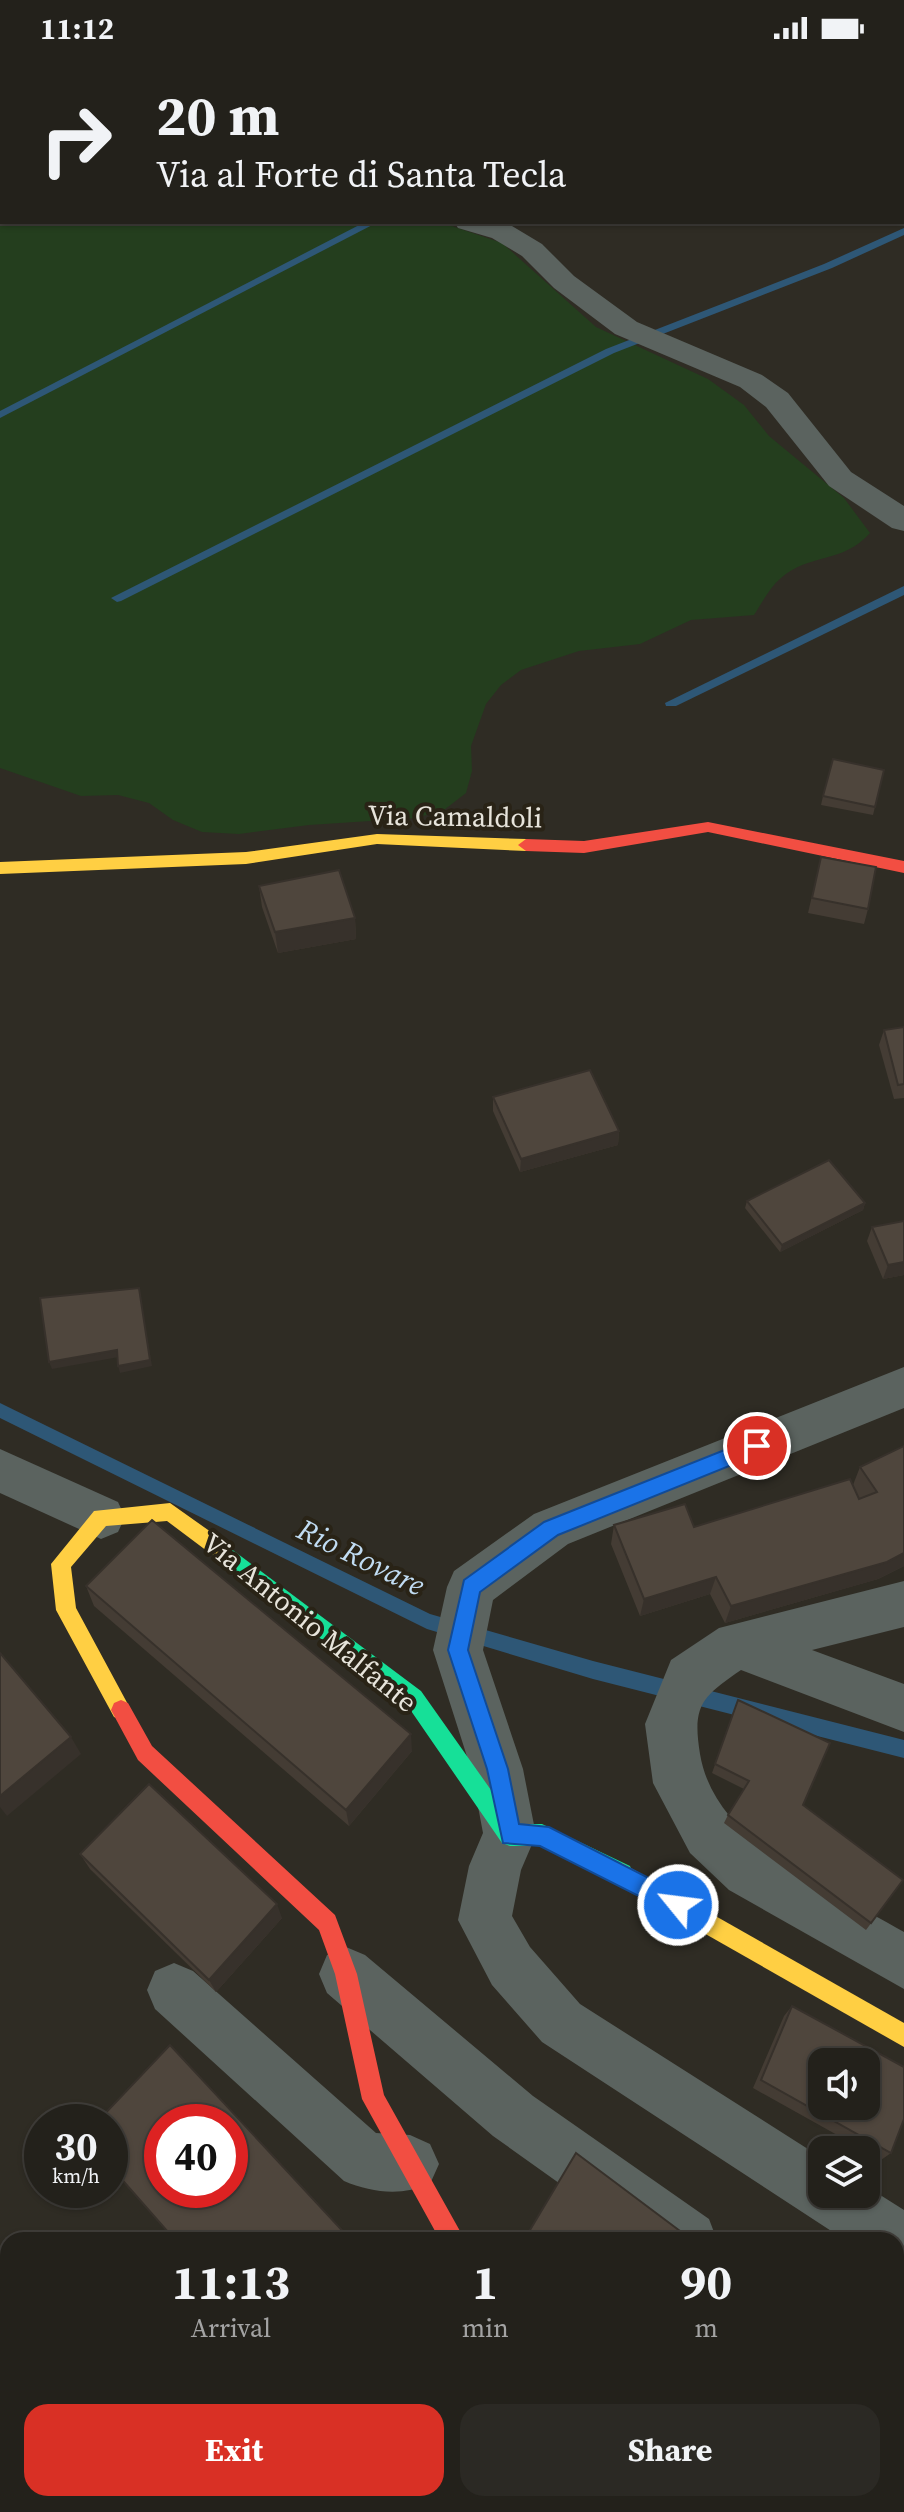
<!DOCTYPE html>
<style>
:root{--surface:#23211b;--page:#2b2924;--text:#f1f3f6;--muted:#a3a3a3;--line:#403e3a;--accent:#d93025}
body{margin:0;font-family:"Source Serif 4",serif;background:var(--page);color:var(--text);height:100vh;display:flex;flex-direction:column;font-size:30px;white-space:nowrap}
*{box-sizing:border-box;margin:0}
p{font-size:26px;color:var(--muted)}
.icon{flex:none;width:44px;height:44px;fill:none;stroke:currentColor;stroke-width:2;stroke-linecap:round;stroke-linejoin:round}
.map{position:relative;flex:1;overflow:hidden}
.sheet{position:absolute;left:0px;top:2176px;width:904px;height:280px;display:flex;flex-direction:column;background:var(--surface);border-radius:24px 24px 0 0;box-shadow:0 2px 6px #0004,0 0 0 2px var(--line)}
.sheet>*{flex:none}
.hud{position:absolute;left:0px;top:0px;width:904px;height:168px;box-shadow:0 2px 6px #0004,0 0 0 2px var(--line);background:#23211b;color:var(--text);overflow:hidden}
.fabs{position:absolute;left:808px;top:1992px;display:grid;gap:16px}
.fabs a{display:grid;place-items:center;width:72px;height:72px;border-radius:16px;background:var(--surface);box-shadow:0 2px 6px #0004,0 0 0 2px var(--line);font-size:40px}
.speed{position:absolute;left:24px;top:2048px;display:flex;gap:16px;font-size:40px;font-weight:700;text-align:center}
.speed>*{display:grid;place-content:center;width:104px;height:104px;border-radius:50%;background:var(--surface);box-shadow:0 2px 6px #0004,0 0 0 2px var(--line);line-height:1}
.speed small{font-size:20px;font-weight:400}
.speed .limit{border:12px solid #d22;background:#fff;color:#111}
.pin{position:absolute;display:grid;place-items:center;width:68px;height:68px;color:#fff;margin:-34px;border:4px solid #fff;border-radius:50%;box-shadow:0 2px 8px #0007}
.me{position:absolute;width:88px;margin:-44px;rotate:299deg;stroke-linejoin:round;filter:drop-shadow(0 0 6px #0008)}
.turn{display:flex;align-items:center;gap:28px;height:168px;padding:0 24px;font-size:36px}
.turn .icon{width:104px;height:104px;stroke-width:2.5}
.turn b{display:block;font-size:56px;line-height:68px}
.eta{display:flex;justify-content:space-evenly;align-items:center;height:136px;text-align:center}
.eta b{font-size:48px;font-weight:700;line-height:56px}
.primary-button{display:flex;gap:16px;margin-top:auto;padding:16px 24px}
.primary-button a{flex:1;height:92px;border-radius:24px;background:var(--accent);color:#fff;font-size:32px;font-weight:700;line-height:92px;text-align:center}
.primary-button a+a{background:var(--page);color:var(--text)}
.status{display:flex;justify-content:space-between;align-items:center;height:56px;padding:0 40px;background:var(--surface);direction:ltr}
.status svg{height:22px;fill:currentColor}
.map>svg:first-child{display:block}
.green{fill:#243e1e}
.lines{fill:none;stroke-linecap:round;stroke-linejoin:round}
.stream{fill:#2e5776;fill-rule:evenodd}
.street{fill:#5b635f;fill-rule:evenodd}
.fast{fill:#16e098;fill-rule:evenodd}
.slow{fill:#ffcf43;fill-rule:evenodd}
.jam{fill:#f24e42;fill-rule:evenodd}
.wall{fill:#443c34}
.shaded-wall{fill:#37312b}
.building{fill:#4f463d;stroke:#37312b;stroke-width:2;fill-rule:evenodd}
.route{fill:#1a73e8;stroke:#114b97;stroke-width:2}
.labels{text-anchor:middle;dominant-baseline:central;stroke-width:8;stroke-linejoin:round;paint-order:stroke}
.street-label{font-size:28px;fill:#e7e4db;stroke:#292316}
.water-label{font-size:30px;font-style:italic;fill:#c1dcf2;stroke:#292316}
</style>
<div class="status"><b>11:12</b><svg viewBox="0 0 49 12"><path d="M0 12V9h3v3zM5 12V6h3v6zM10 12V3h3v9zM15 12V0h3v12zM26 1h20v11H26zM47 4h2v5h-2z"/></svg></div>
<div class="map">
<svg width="904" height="2456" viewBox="0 0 904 2456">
<rect width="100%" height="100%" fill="#2f2c24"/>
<path class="green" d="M0 0 167 2H2V166H440L502 187 596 271 708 323 744 349 769 380 844 442 870 477C843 508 809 497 781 522 770 531 762 547 754 559L691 564 640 588 579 595 521 614 501 629 486 648 471 690 472 715 466 737 444 754 416 762 309 769 239 778 202 776 173 764 149 747 118 739 81 740 0 712Z"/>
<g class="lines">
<g class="stream">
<polygon points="699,0 711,0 697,2"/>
<polygon points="365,166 378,166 0,362 0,355"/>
<polygon points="904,172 904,179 832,212 614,297 121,545 117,546 111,542 606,293 824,208"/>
<polygon points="904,530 904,539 676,650 666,650 665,647"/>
<polygon points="0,1347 430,1558 593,1605 904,1684 904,1702 593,1623 427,1573 0,1362"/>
</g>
<g class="street">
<polygon points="218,0 246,0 248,2 220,2"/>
<polygon points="454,166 498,166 512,170 542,188 574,220 637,266 762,319 788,337 851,416 904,450 904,475 892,472 829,430 766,351 740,331 615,278 554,232 522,200 492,182 458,172"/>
<polygon points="904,1311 904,1352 568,1488 493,1544 483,1594 523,1713 536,1779 521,1814 512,1860 530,1891 580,1948 822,2102 822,2138 866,2138 866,2130 904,2154 904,2217 896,2214 896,2184 845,2184 542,1986 492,1929 458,1864 469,1810 483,1777 471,1713 433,1594 447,1531 454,1515 534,1458"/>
<polygon points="0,1393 118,1446 125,1461 118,1476 101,1483 0,1437"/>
<path d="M904 1525V1571L812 1594 904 1628V1676L741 1614C702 1641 692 1649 700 1698 715 1789 832 1834 904 1876V1933L729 1834 690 1797 653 1727 645 1668 671 1604 719 1572Z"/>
<polygon points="346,1891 365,1899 533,2040 709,2163 717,2184 639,2184 493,2080 327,1937 319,1918 327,1899"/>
<path d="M174 1907 193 1915 376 2077 410 2079 430 2088 439 2108 430 2128C402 2140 372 2137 344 2125L155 1953 147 1934 155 1915Z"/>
<polygon points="896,2292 904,2295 904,2356 896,2353"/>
<polygon points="729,2448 802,2448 805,2456 732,2456"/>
</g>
<polygon class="fast" points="218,1483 421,1635 515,1768 542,1768 630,1810 633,1818 630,1826 622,1829 541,1790 510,1790 502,1787 407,1649 211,1498 208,1492 211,1486"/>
<g class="slow">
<polygon points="377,778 526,783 534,789 526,795 377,788 246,808 0,818 0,806 246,796"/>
<polygon points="170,1447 225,1486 228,1492 225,1498 218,1501 211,1498 167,1465 106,1470 71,1511 76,1552 131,1654 128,1661 121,1664 114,1661 56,1554 51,1508 94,1455"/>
<polygon points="622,1807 904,1967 904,1991 614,1826 611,1818 614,1810"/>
</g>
<g class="jam">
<polygon points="708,766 904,805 904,817 708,776 584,797 526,795 518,789 526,783 584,785"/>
<polygon points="121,1644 128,1647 152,1690 335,1859 357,1918 384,2039 465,2184 440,2184 362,2043 335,1918 319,1874 138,1704 111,1654 114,1647"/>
</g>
</g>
<g class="wall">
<polygon points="884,714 873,759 821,749 823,740"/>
<polygon points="821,801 868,853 864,868 808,857"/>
<polygon points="259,830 355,862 356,883 278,897 262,851"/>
<polygon points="904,971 904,1042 894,1043 879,989 884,974"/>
<polygon points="493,1041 619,1075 618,1089 520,1116 493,1055"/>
<polygon points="747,1145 865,1147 863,1154 780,1196 745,1152"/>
<polygon points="872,1171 904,1219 883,1223 867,1185"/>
<polygon points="904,1390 904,1510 878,1523 725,1567 710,1538 640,1560 611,1488 614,1469 694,1471 853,1429 860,1411"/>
<polygon points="86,1530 412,1695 349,1770 94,1550"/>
<polygon points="738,1644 803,1749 903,1824 866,1874 724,1767 728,1759 744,1733 712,1717"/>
<polygon points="80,1798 282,1862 216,1936 90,1813"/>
<polygon points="792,1950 891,2097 881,2104 866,2095 866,2094 864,2094 753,2032 784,1960"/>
<polygon points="904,2326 904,2456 883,2456 870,2448 896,2448 896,2327"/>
</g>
<g class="shaded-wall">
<polygon points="355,862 356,883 278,897 275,876"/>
<polygon points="619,1075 618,1089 520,1116 521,1103"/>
<polygon points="865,1147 863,1154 780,1196 782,1189"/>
<polygon points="904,1206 904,1219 883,1223 888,1209"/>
<polygon points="139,1232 152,1310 120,1317 118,1310"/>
<polygon points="117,1294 119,1301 52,1313 49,1306"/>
<polygon points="904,1497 904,1510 878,1523 725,1567 731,1550"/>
<polygon points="716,1521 710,1538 640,1560 644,1543"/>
<polygon points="411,1678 412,1695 349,1770 346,1754"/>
<polygon points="71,1681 81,1698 7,1760 0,1751 0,1740"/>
<polygon points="277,1848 282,1862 216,1936 209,1924"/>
</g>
<g class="building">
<polygon points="833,703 884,714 875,751 823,740"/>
<polygon points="821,801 876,811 868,853 812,842"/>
<polygon points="339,814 355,862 275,876 259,830"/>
<polygon points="904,971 904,1028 898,1029 884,974"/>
<polygon points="590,1014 619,1075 521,1103 493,1041"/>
<polygon points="829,1104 865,1147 782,1189 747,1145"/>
<polygon points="904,1165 904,1206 888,1209 872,1171"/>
<polygon points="139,1232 150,1304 118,1310 117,1294 49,1306 40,1242"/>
<polygon points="904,1390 904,1497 887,1506 731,1550 716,1521 644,1543 614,1469 685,1448 694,1471 850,1423 859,1443 877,1436 860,1411"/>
<polygon points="152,1464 411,1678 346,1754 86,1530"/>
<polygon points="0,1597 71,1681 0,1740"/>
<polygon points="738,1644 830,1687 803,1749 903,1824 871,1867 728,1759 749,1725 715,1708"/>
<polygon points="149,1728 277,1848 209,1924 80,1798"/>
<path d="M792 1950 904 2011V2063L891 2097 761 2024ZM822 2006H866V2050H822Z"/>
<path d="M170 1989 351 2184H175L110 2110V2066H97ZM162 2066H230V2134H162Z"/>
<polygon points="576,2097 692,2184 524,2184"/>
<polygon points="904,2339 904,2456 892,2456 879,2448 896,2448 896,2361"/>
<polygon points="495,2448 611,2448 617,2456 488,2456"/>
</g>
<polygon class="route" points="757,1381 764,1384 766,1390 764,1396 558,1479 480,1536 468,1594 508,1713 519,1768 549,1771 686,1841 689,1849 686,1857 678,1860 540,1790 503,1787 487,1713 448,1594 464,1524 544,1466"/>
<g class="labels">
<g class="street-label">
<text transform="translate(455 760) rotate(1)">Via Camaldoli</text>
<text transform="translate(310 1566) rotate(39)">Via Antonio Malfante</text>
</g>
<g class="water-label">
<text transform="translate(361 1501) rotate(26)">Rio Rovare</text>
</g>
</g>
</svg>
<div class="fabs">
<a><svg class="icon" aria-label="sound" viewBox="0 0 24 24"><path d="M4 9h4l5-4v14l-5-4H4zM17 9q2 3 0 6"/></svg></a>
<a><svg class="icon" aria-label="layers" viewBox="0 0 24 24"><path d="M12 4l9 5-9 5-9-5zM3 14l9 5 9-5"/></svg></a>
</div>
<div class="speed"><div>30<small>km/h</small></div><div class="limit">40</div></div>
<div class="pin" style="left:757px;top:1390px;background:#d93025"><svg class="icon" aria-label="arrive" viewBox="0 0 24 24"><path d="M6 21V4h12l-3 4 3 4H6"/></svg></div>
<svg class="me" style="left:678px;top:1849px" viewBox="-20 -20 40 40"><circle r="17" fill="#1a73e8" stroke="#fff" stroke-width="3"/><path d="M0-11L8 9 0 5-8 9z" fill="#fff"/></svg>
<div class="hud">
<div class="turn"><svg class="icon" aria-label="right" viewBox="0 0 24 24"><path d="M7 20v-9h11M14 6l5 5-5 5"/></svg><div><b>20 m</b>Via al Forte di Santa Tecla</div></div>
</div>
<section class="sheet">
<div class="eta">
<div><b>11:13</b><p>Arrival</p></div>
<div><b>1</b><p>min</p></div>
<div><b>90</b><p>m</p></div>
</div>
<div class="primary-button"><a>Exit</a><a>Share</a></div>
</section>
</div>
